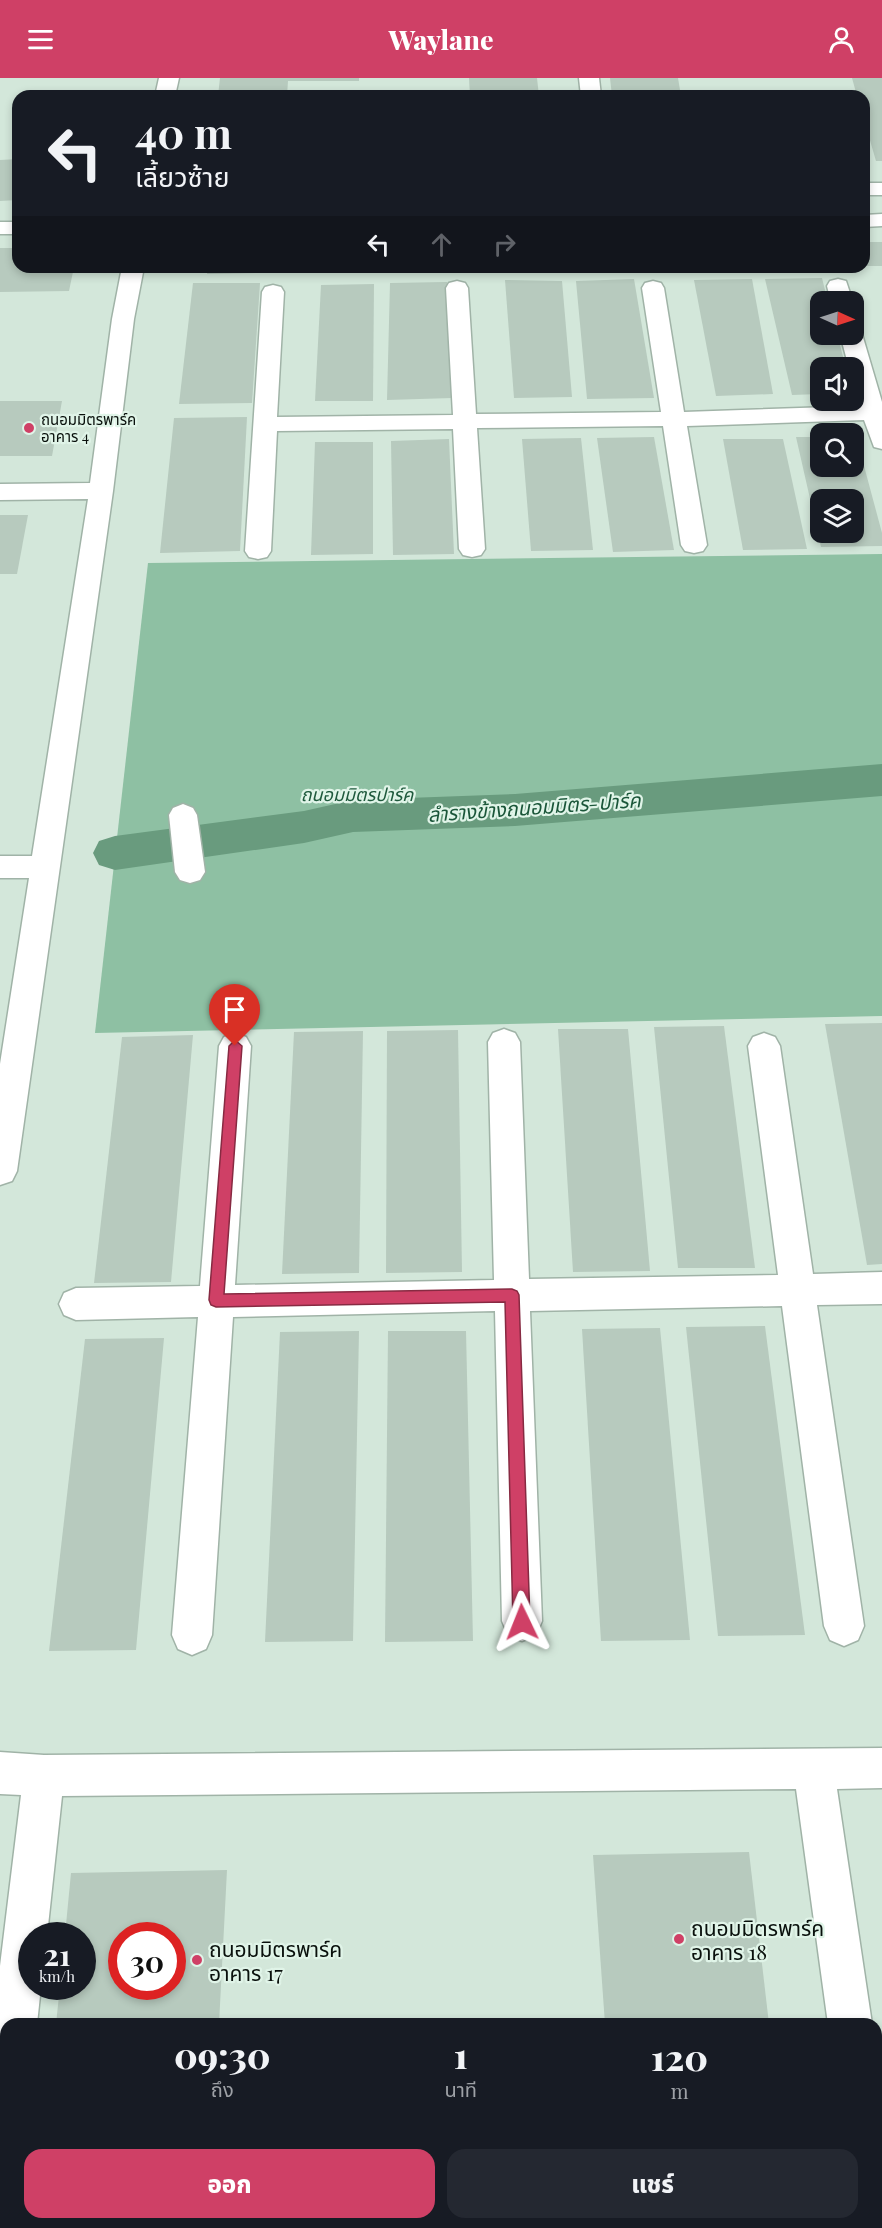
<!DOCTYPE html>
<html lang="th">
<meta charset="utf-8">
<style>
:root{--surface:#171b24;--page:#242831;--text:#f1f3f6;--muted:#9ea1a6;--accent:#cf4066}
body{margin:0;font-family:"Playfair Display","Noto Sans Thai",serif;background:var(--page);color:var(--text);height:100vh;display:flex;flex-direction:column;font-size:22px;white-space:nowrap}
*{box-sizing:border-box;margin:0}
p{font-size:20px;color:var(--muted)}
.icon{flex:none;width:33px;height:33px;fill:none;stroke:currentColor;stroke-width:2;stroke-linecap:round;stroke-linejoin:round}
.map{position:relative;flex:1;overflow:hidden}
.details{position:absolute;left:0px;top:1940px;width:882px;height:212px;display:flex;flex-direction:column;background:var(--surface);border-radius:18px 18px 0 0;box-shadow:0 3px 9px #0003}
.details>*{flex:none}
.guide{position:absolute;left:12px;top:12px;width:858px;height:183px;border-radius:18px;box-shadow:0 3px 9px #0003;background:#171b24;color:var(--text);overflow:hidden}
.needle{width:39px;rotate:93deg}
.tools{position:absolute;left:810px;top:213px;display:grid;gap:12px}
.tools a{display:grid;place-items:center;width:54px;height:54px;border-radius:12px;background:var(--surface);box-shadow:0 3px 9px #0003;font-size:30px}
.speed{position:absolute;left:18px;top:1844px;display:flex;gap:12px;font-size:30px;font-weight:700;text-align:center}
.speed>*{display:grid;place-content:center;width:78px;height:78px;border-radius:50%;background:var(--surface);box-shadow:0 3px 9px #0003;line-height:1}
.speed small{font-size:15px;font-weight:400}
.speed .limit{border:9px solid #d22;background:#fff;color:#111}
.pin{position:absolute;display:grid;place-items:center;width:51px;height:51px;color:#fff;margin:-62px -26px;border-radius:50% 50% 50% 0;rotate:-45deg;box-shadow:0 0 6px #0007}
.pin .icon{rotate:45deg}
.me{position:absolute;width:66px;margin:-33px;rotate:358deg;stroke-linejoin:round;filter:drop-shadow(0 0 4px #0008)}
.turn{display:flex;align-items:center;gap:21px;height:126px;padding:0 24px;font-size:27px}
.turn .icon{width:78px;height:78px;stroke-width:2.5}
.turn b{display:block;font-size:42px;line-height:51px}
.lanes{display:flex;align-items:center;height:57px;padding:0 24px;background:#0003;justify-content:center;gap:30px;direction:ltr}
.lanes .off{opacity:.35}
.eta{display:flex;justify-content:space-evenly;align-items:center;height:102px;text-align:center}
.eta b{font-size:36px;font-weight:800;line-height:42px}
.cta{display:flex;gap:12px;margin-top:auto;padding:12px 24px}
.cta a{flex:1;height:69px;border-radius:18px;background:var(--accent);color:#fff;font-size:24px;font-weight:800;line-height:69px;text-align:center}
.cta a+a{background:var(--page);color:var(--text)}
header{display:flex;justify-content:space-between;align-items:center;height:78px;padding:0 24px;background:var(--accent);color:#fff;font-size:27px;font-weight:800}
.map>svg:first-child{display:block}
.green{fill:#8ec0a3}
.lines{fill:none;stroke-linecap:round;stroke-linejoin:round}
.canal{fill:#699b7e;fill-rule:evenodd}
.building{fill:#b7cabe;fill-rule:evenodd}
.minor-casing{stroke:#a0b3a7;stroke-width:3}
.minor{fill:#fff;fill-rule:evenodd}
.route{fill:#cf4066;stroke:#872a42;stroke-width:1.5}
.poi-dot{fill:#cf4066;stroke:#e0f4e8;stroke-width:2}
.labels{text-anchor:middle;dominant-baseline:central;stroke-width:4.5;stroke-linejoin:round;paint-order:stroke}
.far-poi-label{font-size:15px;fill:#09100c;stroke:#e0f4e8;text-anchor:start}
.park-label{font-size:18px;font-style:italic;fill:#1e593c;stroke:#e0f4e8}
.water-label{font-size:20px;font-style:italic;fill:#1a5639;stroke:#e0f4e8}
.near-poi-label{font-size:21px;fill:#09100c;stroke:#e0f4e8;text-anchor:start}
</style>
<header><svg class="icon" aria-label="menu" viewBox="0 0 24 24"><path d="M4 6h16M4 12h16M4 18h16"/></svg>Waylane<svg class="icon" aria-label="person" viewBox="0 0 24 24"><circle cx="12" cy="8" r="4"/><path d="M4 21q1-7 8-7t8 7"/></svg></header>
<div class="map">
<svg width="882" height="2150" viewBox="0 0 882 2150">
<rect width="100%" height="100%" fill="#d3e7da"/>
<polygon class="green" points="882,476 882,938 95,955 148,485"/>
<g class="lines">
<polygon class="canal" points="882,686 882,718 515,748 353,754 304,765 115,792 99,787 93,775 99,763 115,758 304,733 353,722 515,716"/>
</g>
<g class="building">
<polygon points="220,0 359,0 359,3 288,3 287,18 218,18"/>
<polygon points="469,0 537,0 539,18 470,18"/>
<polygon points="610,0 678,0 681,18 612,18"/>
<polygon points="852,0 882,0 882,83 876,83 864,42 864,18 857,18"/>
<polygon points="18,81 18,122 0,123 0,82"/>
<rect x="864" y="164" width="18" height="24"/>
<polygon points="0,170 18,170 18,189 74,189 69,213 0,214"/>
<polygon points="208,189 360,189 360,193 207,196"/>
<polygon points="379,189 516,189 517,192 380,194"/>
<polygon points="611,189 750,189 751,193 612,193"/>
<polygon points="822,200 828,224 820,224 820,256 837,256 846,290 820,290 820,316 792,317 765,201"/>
<polygon points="634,201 654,320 587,321 576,203"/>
<polygon points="752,201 773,316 716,318 694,202"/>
<polygon points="505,202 562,203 572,319 514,320"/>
<polygon points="447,204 452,320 387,322 390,205"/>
<polygon points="193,205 260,205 252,325 179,326"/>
<polygon points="374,206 373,323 315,323 321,207"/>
<polygon points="0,323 62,323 52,378 0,378"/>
<polygon points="247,339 240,473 160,475 174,340"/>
<path d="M854 358H856L882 455V468L821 469 796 359H820V388H854ZM820 422H854V454H820Z"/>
<polygon points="654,359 674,472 613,474 597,360"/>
<polygon points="581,360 593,472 531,473 522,361"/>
<polygon points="449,361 454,476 393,477 391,363"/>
<polygon points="723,361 783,361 807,471 743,472"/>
<polygon points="315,364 373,364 373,476 311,477"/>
<polygon points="0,437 28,437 17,496 0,496"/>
<polygon points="882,945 882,1186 867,1187 825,946"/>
<polygon points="724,948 755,1190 678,1190 654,949"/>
<polygon points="558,951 628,951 650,1193 573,1194"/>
<polygon points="458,952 462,1194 386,1195 387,953"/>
<polygon points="363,953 359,1195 282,1196 294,954"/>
<polygon points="193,957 171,1204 94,1205 122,959"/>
<polygon points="765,1248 805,1557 718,1558 686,1249"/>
<polygon points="660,1250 690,1562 601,1563 582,1251"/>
<polygon points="359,1253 353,1563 265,1564 280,1254"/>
<polygon points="388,1253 466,1253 473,1563 385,1564"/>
<polygon points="164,1260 136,1572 49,1573 85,1261"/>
<polygon points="749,1774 769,1946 605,1946 593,1777"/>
<path d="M227 1792 219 1946H56L60 1908H82V1857H65L71 1795ZM122 1857H172V1908H122Z"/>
<rect x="36" y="2145" width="172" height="5"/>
<polygon points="619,2145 791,2145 792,2150 619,2150"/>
</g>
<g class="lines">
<defs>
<g id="minor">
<polygon points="159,0 179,0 175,18 155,18"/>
<polygon points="579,0 599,0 601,18 581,18"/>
<rect x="864" y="105" width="18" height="12"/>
<polygon points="882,136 882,148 864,149 864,137"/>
<rect x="0" y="144" width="18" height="12"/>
<polygon points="122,189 144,189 134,241 113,413 17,1093 12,1103 0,1107 0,986 29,800 0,800 0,778 32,778 88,421 0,422 0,406 90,405 112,241"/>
<polygon points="838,201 846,203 853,224 831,224 827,208 830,203"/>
<polygon points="457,203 465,205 468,210 476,336 661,334 642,210 645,205 653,203 661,205 664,210 684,334 860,328 854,305 854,290 849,290 840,256 854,256 854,250 859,251 862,256 882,324 882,371 874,369 864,342 687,348 707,467 703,473 694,475 685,473 681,467 663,348 477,350 485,471 481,477 472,479 463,477 459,471 453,351 277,353 271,473 267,479 258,481 249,479 245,473 262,214 265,209 273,207 281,209 284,214 277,339 453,337 446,210 449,205"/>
<polygon points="183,726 193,730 197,737 205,794 200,802 190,805 180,802 175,794 169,737 173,730"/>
<polygon points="504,951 515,955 520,964 529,1201 778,1197 748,968 753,959 764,955 775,959 780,968 813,1196 882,1194 882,1226 817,1227 864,1548 858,1562 844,1568 830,1562 824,1548 782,1228 530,1233 542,1543 536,1557 522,1563 508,1557 502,1543 495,1233 233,1239 212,1557 206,1571 192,1577 178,1571 172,1557 198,1239 76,1242 64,1237 59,1226 64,1215 76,1210 200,1208 219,968 224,959 235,955 246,959 251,968 235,1207 494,1202 488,964 493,955"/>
<polygon points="882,1670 882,1710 837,1711 872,1946 828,1946 796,1711 62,1718 47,1857 32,1857 32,1908 41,1908 37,1946 6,1946 6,1964 0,1962 0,1888 21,1717 0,1716 0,1674 44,1677"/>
<polygon points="6,2000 6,2095 0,2097 0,2003"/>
<polygon points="876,2105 882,2107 882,2150 856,2150 855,2145 876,2145"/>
</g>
</defs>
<use href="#minor" class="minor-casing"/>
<use href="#minor" class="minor"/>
</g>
<polygon class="route" points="235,962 242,968 224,1216 512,1211 517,1213 519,1217 530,1544 527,1549 522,1552 516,1549 513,1544 505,1224 216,1229 211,1227 209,1222 229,968"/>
<g class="poi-dot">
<circle cx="29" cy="350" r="6"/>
<circle cx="679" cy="1861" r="6"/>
<circle cx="197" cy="1882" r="6"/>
</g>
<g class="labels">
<g class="far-poi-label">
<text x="41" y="341">ถนอมมิตรพาร์ค<tspan x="41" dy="17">อาคาร 4</tspan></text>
</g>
<g class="park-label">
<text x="357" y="716">ถนอมมิตรปาร์ค</text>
</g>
<g class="water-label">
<text transform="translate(534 728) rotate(-4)">ลำรางข้างถนอมมิตร-ปาร์ค</text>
</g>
<g class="near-poi-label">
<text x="691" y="1849">ถนอมมิตรพาร์ค<tspan x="691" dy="24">อาคาร 18</tspan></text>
<text x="209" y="1870">ถนอมมิตรพาร์ค<tspan x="209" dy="24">อาคาร 17</tspan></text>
</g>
</g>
</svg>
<div class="tools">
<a><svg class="needle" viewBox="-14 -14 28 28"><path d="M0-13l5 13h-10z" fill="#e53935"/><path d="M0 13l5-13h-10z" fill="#9ea1a6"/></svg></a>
<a><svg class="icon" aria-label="sound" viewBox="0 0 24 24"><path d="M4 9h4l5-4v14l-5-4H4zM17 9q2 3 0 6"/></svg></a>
<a><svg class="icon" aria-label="search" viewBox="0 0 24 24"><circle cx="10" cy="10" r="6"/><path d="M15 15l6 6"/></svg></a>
<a><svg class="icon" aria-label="layers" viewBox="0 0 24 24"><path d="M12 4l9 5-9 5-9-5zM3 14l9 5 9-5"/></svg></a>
</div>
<div class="speed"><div>21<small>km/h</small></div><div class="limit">30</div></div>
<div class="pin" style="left:235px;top:968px;background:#d93025"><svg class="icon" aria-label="arrive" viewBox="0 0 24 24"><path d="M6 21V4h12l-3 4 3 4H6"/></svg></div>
<svg class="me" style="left:522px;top:1544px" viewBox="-20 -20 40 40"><path d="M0-17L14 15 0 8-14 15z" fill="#cf4066" stroke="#fff" stroke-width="4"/></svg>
<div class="guide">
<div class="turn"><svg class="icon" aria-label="left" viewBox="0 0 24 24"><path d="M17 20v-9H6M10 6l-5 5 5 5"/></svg><div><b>40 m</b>เลี้ยวซ้าย</div></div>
<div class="lanes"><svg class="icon" aria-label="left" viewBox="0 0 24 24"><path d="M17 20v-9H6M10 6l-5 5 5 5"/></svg><svg class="icon off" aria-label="ahead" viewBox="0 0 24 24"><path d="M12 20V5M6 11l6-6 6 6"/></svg><svg class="icon off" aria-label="right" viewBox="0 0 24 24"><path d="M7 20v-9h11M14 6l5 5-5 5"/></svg></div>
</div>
<section class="details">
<div class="eta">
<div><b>09:30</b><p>ถึง</p></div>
<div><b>1</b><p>นาที</p></div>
<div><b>120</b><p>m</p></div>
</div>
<div class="cta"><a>ออก</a><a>แชร์</a></div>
</section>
</div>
